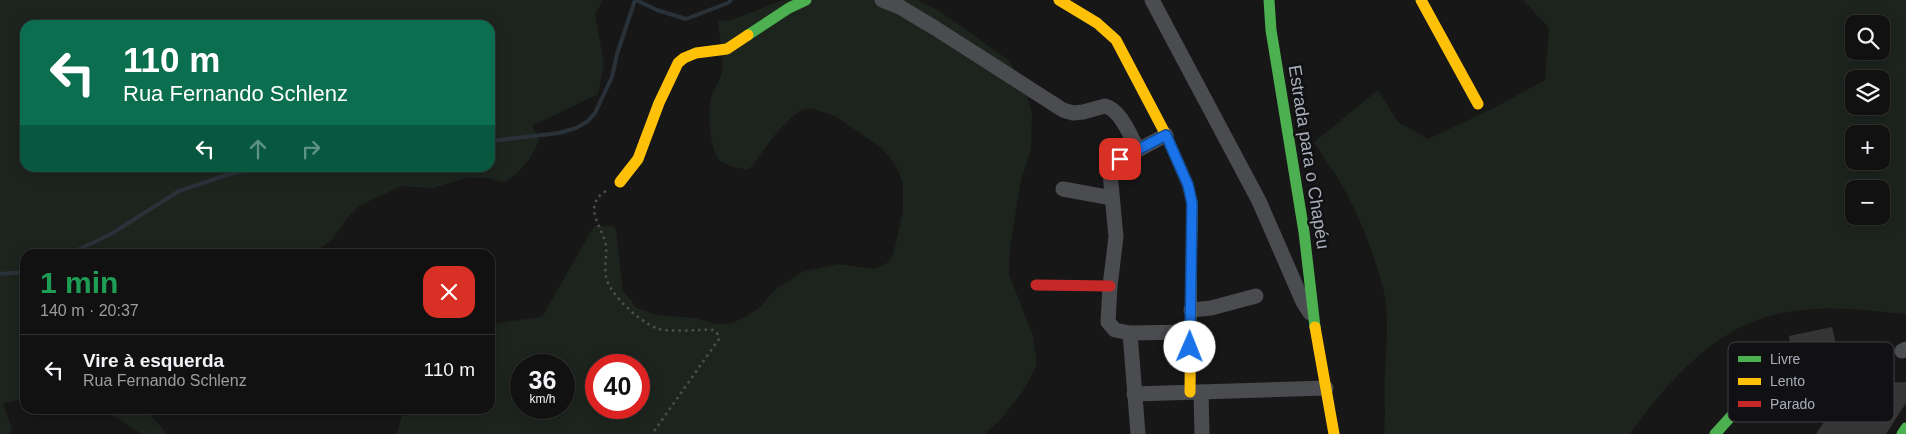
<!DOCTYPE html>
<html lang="pt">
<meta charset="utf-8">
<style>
:root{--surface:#111;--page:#1a1a1a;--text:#f1f3f6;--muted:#9c9d9f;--line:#303131}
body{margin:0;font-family:Helvetica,sans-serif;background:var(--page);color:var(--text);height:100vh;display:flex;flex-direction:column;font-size:19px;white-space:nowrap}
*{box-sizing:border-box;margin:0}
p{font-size:16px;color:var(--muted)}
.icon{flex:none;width:28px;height:28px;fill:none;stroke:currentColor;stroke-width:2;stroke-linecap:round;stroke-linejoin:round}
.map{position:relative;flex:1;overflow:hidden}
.drawer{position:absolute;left:20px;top:249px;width:475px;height:165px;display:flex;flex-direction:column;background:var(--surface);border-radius:15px;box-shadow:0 2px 12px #0003,0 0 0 1px var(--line)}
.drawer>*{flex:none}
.guide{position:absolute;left:20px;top:20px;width:475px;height:152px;border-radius:15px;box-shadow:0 2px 12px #0003,0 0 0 1px var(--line);background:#0b6e4f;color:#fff;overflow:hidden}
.fabs{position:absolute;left:1845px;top:15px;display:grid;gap:10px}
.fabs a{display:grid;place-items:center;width:45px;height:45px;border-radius:10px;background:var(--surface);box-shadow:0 2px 12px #0003,0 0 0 1px var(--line);font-size:25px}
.speed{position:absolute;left:510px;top:354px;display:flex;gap:10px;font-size:25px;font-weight:700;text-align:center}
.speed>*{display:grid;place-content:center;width:65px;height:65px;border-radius:50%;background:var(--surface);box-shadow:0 2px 12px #0003,0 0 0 1px var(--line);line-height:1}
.speed small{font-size:12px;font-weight:400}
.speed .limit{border:8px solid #d22;background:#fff;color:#111}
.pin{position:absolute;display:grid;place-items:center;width:42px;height:42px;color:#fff;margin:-21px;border-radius:10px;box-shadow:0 2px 8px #0006}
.me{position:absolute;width:55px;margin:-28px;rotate:1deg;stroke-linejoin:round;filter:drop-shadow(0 0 4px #0008)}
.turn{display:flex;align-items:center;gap:18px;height:105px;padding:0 20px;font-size:22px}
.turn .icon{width:65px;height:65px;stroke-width:2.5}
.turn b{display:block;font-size:35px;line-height:42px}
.lanes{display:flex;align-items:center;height:48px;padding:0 20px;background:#0003;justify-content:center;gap:25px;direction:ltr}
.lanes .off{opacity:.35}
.round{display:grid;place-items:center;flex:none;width:52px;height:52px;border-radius:15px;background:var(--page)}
.overview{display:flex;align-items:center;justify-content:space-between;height:85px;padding:0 20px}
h1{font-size:30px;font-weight:700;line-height:38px;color:#1e9e55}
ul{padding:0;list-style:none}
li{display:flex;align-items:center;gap:15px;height:70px;padding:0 20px;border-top:1px solid var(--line)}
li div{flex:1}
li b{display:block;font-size:19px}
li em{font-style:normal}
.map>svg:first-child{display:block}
.green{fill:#1d241e;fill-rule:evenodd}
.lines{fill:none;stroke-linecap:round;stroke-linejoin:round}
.stream{stroke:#2a3239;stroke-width:4}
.building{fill:#353536}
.path{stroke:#4d4e52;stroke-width:2.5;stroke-dasharray:2.5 4;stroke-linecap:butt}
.street{stroke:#4b4c50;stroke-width:15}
.fast{stroke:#4caf50;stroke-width:11}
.slow{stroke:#ffc107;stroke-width:11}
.jam{stroke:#c62828;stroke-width:11}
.route-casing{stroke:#114b97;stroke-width:12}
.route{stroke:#1a73e8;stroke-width:9}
.labels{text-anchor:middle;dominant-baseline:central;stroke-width:5;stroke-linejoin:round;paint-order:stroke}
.street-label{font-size:18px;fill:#a8adb8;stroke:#111113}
.key{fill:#111113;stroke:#3e4045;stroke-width:1}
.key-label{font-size:14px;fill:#a8adb8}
</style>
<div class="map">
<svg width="1906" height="434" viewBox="0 0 1906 434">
<rect width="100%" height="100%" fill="#171717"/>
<g class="green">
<path d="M0 0H603L595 14 604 64 598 94 532 126 539 140C532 158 522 172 504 182L488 178H466L433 188 401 186 359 206 349 216 331 241 311 254H25V398L3 404 12 429 9 434H0ZM25 25H490V168H25Z"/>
<path d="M783 0H917L938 10 1007 59 1024 83 1032 113 1031 150 1021 180 1010 247 1009 274 1033 336 1037 364 1025 388 1002 418 985 434H397L404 409H490V324L542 317 594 226H613L616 229 623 291 632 301 635 307 656 315 694 318 717 324 732 323 747 316 759 308 776 289 802 272 838 264 874 269 887 263 893 255 903 211V185L898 170 889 156 880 147 835 116 811 108 801 110 791 118 777 132 752 166 747 170C738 167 729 167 721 161 709 152 707 109 712 95 715 86 721 80 722 70 724 56 719 35 718 20L729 21ZM521 365H564V408H521ZM596 365H639V408H596Z"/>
<path d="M1523 0H1906V314C1879 312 1845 307 1819 309 1794 310 1767 314 1745 325 1697 348 1660 392 1630 434H1384C1386 414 1384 393 1385 373 1386 348 1389 322 1385 297 1378 264 1360 216 1343 187 1334 171 1323 157 1314 142L1378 90 1398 122 1428 139 1498 106 1545 80 1549 28ZM1854 24H1881V51H1854ZM1854 79H1881V106H1854ZM1854 134H1881V161H1854ZM1854 189H1881V216H1854Z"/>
<polygon points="103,409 145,409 167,434 142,434"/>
</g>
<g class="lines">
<g class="stream">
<polyline points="636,0 657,10 686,19 728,3 731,0"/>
<polyline points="490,141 559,133 576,128 588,121 595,113 612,77 617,54 635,0"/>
<polyline points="69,254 111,234 179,191 236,172 290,168"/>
<polyline points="0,274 25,272"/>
</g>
</g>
<g class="building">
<polygon points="1832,327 1838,353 1794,362 1789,336"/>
<polygon points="1906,382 1906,403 1886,434 1816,434 1849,384"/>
</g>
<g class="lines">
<path class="path" d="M606 191C581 206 603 227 606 246 607 256 604 266 606 277 610 295 639 321 656 328 666 333 700 329 713 330L717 333 719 339 652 434"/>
<g class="street">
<path d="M882 0 900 7 935 28 1063 110 1073 113 1083 112 1105 106C1121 110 1130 136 1138 149"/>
<polyline points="1152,0 1259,201 1303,302 1310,313"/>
<polyline points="1166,135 1121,159 1115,163 1110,173 1116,237 1110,286 1108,322 1115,330 1130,333 1191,332"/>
<polyline points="1063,189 1112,198"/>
<polyline points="1191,310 1211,308 1256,296"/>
<polyline points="1130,333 1138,434"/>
<polyline points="1902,351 1906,349"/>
<polyline points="1201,392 1202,434"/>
<polyline points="1134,394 1326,388"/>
</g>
<g class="fast">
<polyline points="1269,0 1271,30 1304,232 1315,327"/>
<polyline points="748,35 789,8 806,0"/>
<path d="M1715 434C1733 415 1750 392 1774 381 1787 375 1802 372 1816 369"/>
<polyline points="1902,434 1906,428"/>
</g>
<g class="slow">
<polyline points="1059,0 1097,23 1116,40 1166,135 1188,185 1192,203 1190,392"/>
<polyline points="1421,0 1478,104"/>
<polyline points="620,182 638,159 659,103 678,63 684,58 696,53 727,49 748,35"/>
<polyline points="1315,327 1334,434"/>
</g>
<polyline class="jam" points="1036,285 1110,286"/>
</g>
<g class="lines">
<defs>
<polyline id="route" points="1120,159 1166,135 1188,185 1192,203 1190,347"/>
</defs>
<use href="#route" class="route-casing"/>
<use href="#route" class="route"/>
</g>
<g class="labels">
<g class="street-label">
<text transform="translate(1309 157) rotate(81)">Estrada para o Chapéu</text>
</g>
</g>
<rect x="1728" y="342" width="166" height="80" rx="8" class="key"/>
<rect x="1738" y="356" width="23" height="6" fill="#4caf50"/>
<rect x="1738" y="378" width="23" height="7" fill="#ffc107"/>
<rect x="1738" y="401" width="23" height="6" fill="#c62828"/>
<g class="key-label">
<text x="1770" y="364">Livre</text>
<text x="1770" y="386">Lento</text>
<text x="1770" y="409">Parado</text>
</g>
</svg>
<div class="fabs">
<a><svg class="icon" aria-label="search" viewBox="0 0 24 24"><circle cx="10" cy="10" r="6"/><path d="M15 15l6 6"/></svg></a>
<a><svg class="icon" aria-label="layers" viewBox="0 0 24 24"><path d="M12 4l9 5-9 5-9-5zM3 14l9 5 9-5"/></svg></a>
<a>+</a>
<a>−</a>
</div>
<div class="speed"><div>36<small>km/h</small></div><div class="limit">40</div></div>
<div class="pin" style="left:1120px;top:159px;background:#d93025"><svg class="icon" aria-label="arrive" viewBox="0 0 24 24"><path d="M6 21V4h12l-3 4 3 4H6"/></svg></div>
<svg class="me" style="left:1190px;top:347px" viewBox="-20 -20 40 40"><circle r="19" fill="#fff"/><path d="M0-13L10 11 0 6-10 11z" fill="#1a73e8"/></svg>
<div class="guide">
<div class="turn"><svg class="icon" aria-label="left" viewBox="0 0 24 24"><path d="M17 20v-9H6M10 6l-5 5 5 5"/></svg><div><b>110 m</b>Rua Fernando Schlenz</div></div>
<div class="lanes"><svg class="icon" aria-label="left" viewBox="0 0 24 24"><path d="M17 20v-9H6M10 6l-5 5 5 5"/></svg><svg class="icon off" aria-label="ahead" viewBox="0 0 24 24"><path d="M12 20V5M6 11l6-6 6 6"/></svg><svg class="icon off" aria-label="right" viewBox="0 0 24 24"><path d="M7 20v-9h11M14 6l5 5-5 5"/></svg></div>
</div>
<section class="drawer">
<div class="overview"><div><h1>1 min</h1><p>140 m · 20:37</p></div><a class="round" style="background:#d93025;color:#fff"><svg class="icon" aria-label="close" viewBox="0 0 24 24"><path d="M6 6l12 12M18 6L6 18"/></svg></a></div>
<ul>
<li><svg class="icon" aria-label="left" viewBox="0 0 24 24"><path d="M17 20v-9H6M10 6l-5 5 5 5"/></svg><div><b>Vire à esquerda</b><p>Rua Fernando Schlenz</p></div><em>110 m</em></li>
</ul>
</section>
</div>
